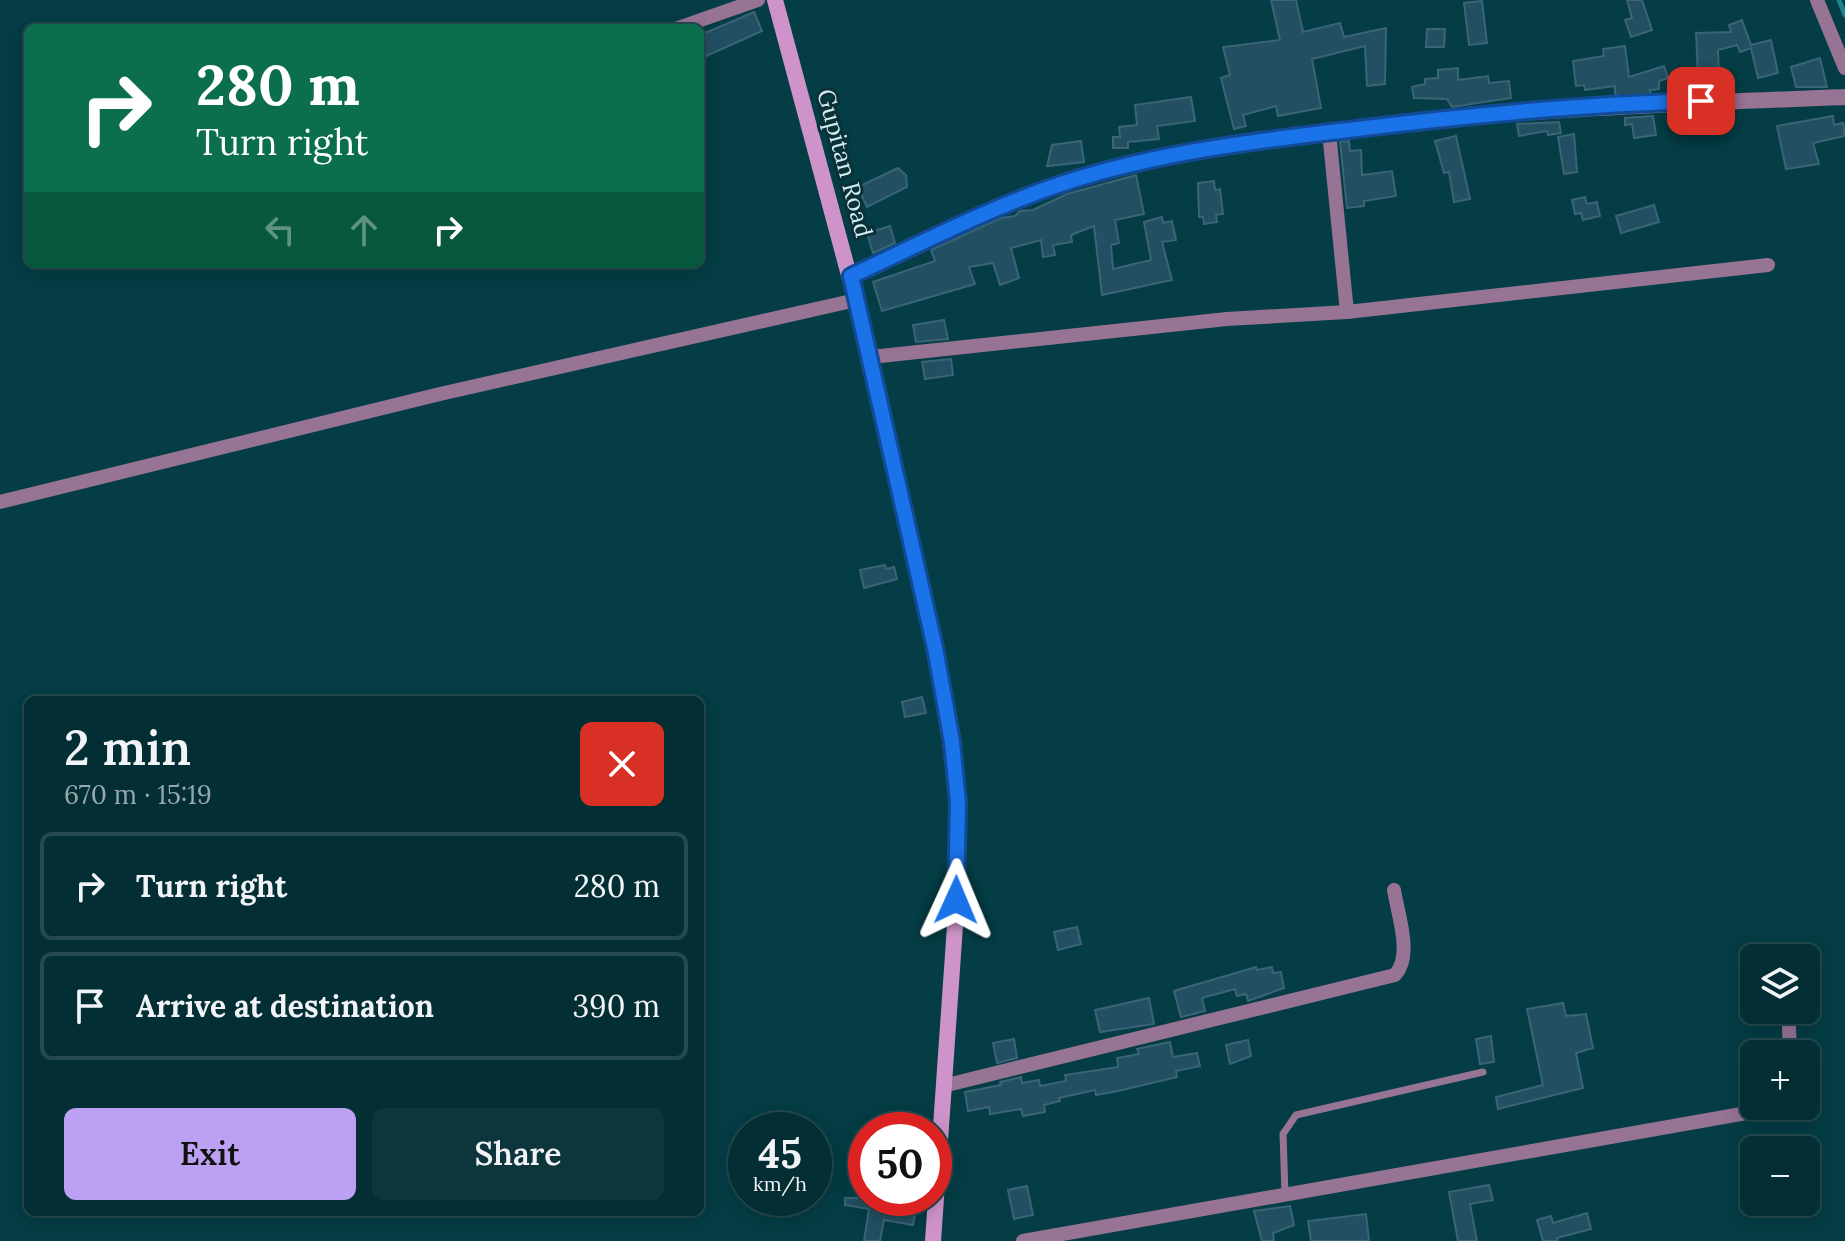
<!DOCTYPE html>
<meta charset="utf-8">
<style>
:root{--surface:#032e34;--page:#0d363c;--text:#f1f3f6;--muted:#97a8ac;--line:#244a4f;--accent:#bca0f2}
body{margin:0;font-family:Lora,serif;background:var(--page);color:var(--text);height:100vh;display:flex;flex-direction:column;font-size:30px;white-space:nowrap}
*{box-sizing:border-box;margin:0}
p{font-size:26px;color:var(--muted)}
.icon{flex:none;width:44px;height:44px;fill:none;stroke:currentColor;stroke-width:2;stroke-linecap:round;stroke-linejoin:round}
.map{position:relative;flex:1;overflow:hidden}
.panel{position:absolute;left:24px;top:696px;width:680px;height:520px;display:flex;flex-direction:column;background:var(--surface);border-radius:12px;box-shadow:0 4px 20px #0003,0 0 0 2px var(--line)}
.panel>*{flex:none}
.guide{position:absolute;left:24px;top:24px;width:680px;height:244px;border-radius:12px;box-shadow:0 4px 20px #0003,0 0 0 2px var(--line);background:#0b6e4f;color:#fff;overflow:hidden}
.tools{position:absolute;left:1740px;top:944px;display:grid;gap:16px}
.tools a{display:grid;place-items:center;width:80px;height:80px;border-radius:12px;background:var(--surface);box-shadow:0 4px 20px #0003,0 0 0 2px var(--line);font-size:40px}
.speed{position:absolute;left:728px;top:1112px;display:flex;gap:16px;font-size:40px;font-weight:700;text-align:center}
.speed>*{display:grid;place-content:center;width:104px;height:104px;border-radius:50%;background:var(--surface);box-shadow:0 4px 20px #0003,0 0 0 2px var(--line);line-height:1}
.speed small{font-size:20px;font-weight:400}
.speed .limit{border:12px solid #d22;background:#fff;color:#111}
.pin{position:absolute;display:grid;place-items:center;width:68px;height:68px;color:#fff;margin:-34px;border-radius:16px;box-shadow:0 4px 12px #0006}
.me{position:absolute;width:88px;margin:-44px;rotate:1deg;stroke-linejoin:round;filter:drop-shadow(0 0 6px #0008)}
.turn{display:flex;align-items:center;gap:28px;height:168px;padding:0 40px;font-size:36px}
.turn .icon{width:104px;height:104px;stroke-width:2.5}
.turn b{display:block;font-size:56px;line-height:68px}
.lanes{display:flex;align-items:center;height:76px;padding:0 40px;background:#0003;justify-content:center;gap:40px;direction:ltr}
.lanes .off{opacity:.35}
.round{display:grid;place-items:center;flex:none;width:84px;height:84px;border-radius:12px;background:var(--page)}
.overview{display:flex;align-items:center;justify-content:space-between;height:136px;padding:0 40px}
h1{font-size:48px;font-weight:600;line-height:60px}
.primary-button{display:flex;gap:16px;margin-top:auto;padding:16px 40px}
.primary-button a{flex:1;height:92px;border-radius:12px;background:var(--accent);color:#111;font-size:32px;font-weight:600;line-height:92px;text-align:center}
.primary-button a+a{background:var(--page);color:var(--text)}
ul{padding:0;list-style:none}
li{display:flex;align-items:center;gap:24px;height:108px;margin:0 16px 12px;padding:0 24px;border:4px solid var(--line);border-radius:12px}
li div{flex:1}
li b{display:block;font-size:30px}
li em{font-style:normal}
.map>svg:first-child{display:block}
.lines{fill:none;stroke-linecap:round;stroke-linejoin:round}
.stream{stroke:#1f818e;stroke-width:5}
.building{fill:#224f62;stroke:#3b6476;stroke-width:2}
.service{stroke:#977394;stroke-width:7}
.minor{stroke:#977394;stroke-width:14}
.tertiary{stroke:#977394;stroke-width:16}
.secondary{stroke:#ce94ca;stroke-width:16}
.route-casing{stroke:#114b97;stroke-width:20}
.route{stroke:#1a73e8;stroke-width:14}
.labels{text-anchor:middle;dominant-baseline:central;stroke-width:6;stroke-linejoin:round;paint-order:stroke}
.street-label{font-size:24px;fill:#d3edf1;stroke:#093137}
</style>
<div class="map">
<svg width="1845" height="1241" viewBox="0 0 1845 1241">
<rect width="100%" height="100%" fill="#043d45"/>
<g class="lines">
<polyline class="stream" points="1839,0 1845,15"/>
</g>
<g class="building">
<polygon points="1271,0 1296,0 1303,32 1340,23 1344,37 1386,28 1385,84 1367,86 1365,46 1312,59 1321,108 1278,116 1276,106 1243,115 1246,126 1234,129 1221,78 1230,75 1223,47 1280,40"/>
<polygon points="1627,0 1642,0 1652,30 1631,37 1625,20 1632,18"/>
<polygon points="1482,1 1487,43 1469,45 1464,3"/>
<polygon points="754,12 762,31 704,57 700,35"/>
<polygon points="1742,20 1751,45 1771,40 1778,73 1758,78 1751,48 1740,52 1737,45 1718,50 1719,74 1698,76 1696,33 1731,32 1729,25"/>
<polygon points="1427,29 1445,29 1444,47 1426,47"/>
<polygon points="1625,46 1629,77 1664,66 1668,78 1659,81 1659,89 1650,90 1650,94 1622,96 1615,94 1615,86 1585,90 1584,85 1576,86 1573,61 1604,56 1603,49"/>
<polygon points="1820,58 1827,87 1796,87 1791,67"/>
<polygon points="1458,68 1458,80 1488,76 1489,83 1509,81 1511,98 1452,107 1447,99 1414,98 1412,87 1425,84 1425,79 1438,78 1438,70"/>
<polygon points="1191,97 1195,121 1157,126 1159,139 1128,142 1128,148 1113,148 1113,137 1120,137 1119,127 1137,125 1135,105"/>
<polygon points="1653,116 1656,135 1634,138 1632,124 1625,125 1625,118"/>
<polygon points="1833,116 1834,125 1843,123 1845,136 1813,143 1819,164 1786,169 1777,126"/>
<polygon points="1559,122 1561,133 1548,135 1547,131 1519,136 1517,124"/>
<polygon points="1574,134 1577,172 1564,174 1558,137"/>
<polygon points="1456,136 1470,199 1454,202 1449,172 1444,173 1435,141"/>
<polygon points="1081,141 1084,162 1047,166 1052,145"/>
<polygon points="1349,141 1350,151 1361,150 1362,175 1392,171 1396,196 1364,201 1364,206 1347,208 1340,142"/>
<polygon points="898,168 906,175 907,187 867,207 858,187"/>
<polygon points="1136,175 1144,214 1115,220 1119,243 1111,245 1113,269 1151,260 1144,222 1162,217 1163,223 1172,221 1176,240 1162,242 1172,280 1102,295 1094,226 1071,235 1072,242 1053,245 1055,255 1043,257 1041,240 1011,248 1019,278 1000,285 993,263 969,267 975,284 882,311 873,282 935,261 931,250 1001,218 1015,216 1020,211 1033,210 1067,194"/>
<polygon points="1214,181 1215,190 1220,189 1223,214 1216,215 1217,222 1204,224 1203,217 1199,217 1198,183"/>
<polygon points="1585,197 1587,204 1597,202 1600,216 1583,220 1581,213 1575,214 1572,200"/>
<polygon points="1654,205 1659,222 1621,233 1616,216"/>
<polygon points="890,226 895,243 873,253 867,233"/>
<polygon points="944,320 948,339 916,342 913,325"/>
<polygon points="951,359 953,375 925,379 922,362"/>
<polygon points="885,565 886,569 894,567 897,579 864,588 860,570"/>
<polygon points="922,697 926,713 905,717 902,702"/>
<polygon points="1077,927 1081,944 1058,950 1054,932"/>
<polygon points="1256,967 1257,970 1272,967 1273,973 1281,972 1284,988 1248,1001 1246,994 1237,996 1235,989 1202,998 1205,1011 1181,1017 1174,991"/>
<polygon points="1149,998 1154,1024 1100,1032 1095,1010"/>
<polygon points="1563,1003 1566,1016 1586,1014 1593,1048 1576,1053 1583,1088 1498,1109 1496,1097 1543,1085 1527,1009"/>
<polygon points="1491,1036 1494,1062 1480,1064 1476,1039"/>
<polygon points="1014,1039 1017,1058 997,1063 993,1043"/>
<polygon points="1248,1040 1251,1056 1230,1064 1226,1045"/>
<polygon points="1170,1042 1173,1057 1197,1053 1200,1066 1176,1071 1177,1077 1118,1091 1096,1095 1095,1090 1059,1098 1060,1101 1044,1105 1045,1112 1023,1116 1021,1109 990,1114 989,1107 968,1111 965,1092 1001,1085 1000,1082 1021,1077 1022,1083 1039,1080 1040,1086 1066,1081 1065,1075 1118,1067 1117,1058 1139,1054 1137,1049"/>
<polygon points="1489,1185 1493,1200 1470,1204 1477,1241 1458,1241 1449,1192"/>
<polygon points="1027,1186 1033,1215 1014,1219 1008,1190"/>
<polygon points="845,1198 889,1198 888,1205 916,1209 913,1225 884,1220 880,1241 864,1241 869,1209 845,1205"/>
<polygon points="1290,1206 1294,1225 1273,1233 1274,1241 1262,1241 1254,1211"/>
<polygon points="1587,1213 1591,1229 1557,1238 1558,1241 1543,1241 1537,1220 1551,1216 1553,1223"/>
<polygon points="1366,1214 1369,1241 1311,1241 1308,1221"/>
</g>
<g class="lines">
<polyline class="service" points="1285,1194 1283,1134 1296,1115 1483,1072"/>
<g class="minor">
<polyline points="1817,0 1845,68"/>
<polyline points="678,28 758,0"/>
<polyline points="1329,132 1347,312"/>
<polyline points="871,357 1227,319 1347,312 1768,265"/>
<polyline points="0,502 440,394 856,300"/>
<polyline points="1789,1027 1790,1054"/>
<path d="M943 1086 1395 975C1413 956 1398 915 1394 890"/>
<polyline points="1023,1241 1786,1106"/>
</g>
<path class="tertiary" d="M851 276C919 244 988 208 1061 184 1145 156 1234 144 1321 133 1498 110 1667 104 1845 97"/>
<polyline class="secondary" points="775,0 871,357 935,648 957,783 955,926 933,1241"/>
</g>
<g class="lines">
<defs>
<path id="route" d="M956 900 958 802 952 742 935 648 851 276C920 244 989 208 1061 184 1151 154 1246 142 1340 131 1460 116 1580 104 1701 101"/>
</defs>
<use href="#route" class="route-casing"/>
<use href="#route" class="route"/>
</g>
<g class="labels">
<g class="street-label">
<text transform="translate(845 163) rotate(75)">Gupitan Road</text>
</g>
</g>
</svg>
<div class="tools">
<a><svg class="icon" aria-label="layers" viewBox="0 0 24 24"><path d="M12 4l9 5-9 5-9-5zM3 14l9 5 9-5"/></svg></a>
<a>+</a>
<a>−</a>
</div>
<div class="speed"><div>45<small>km/h</small></div><div class="limit">50</div></div>
<div class="pin" style="left:1701px;top:101px;background:#d93025"><svg class="icon" aria-label="arrive" viewBox="0 0 24 24"><path d="M6 21V4h12l-3 4 3 4H6"/></svg></div>
<svg class="me" style="left:956px;top:900px" viewBox="-20 -20 40 40"><path d="M0-17L14 15 0 8-14 15z" fill="#1a73e8" stroke="#fff" stroke-width="4"/></svg>
<div class="guide">
<div class="turn"><svg class="icon" aria-label="right" viewBox="0 0 24 24"><path d="M7 20v-9h11M14 6l5 5-5 5"/></svg><div><b>280 m</b>Turn right</div></div>
<div class="lanes"><svg class="icon off" aria-label="left" viewBox="0 0 24 24"><path d="M17 20v-9H6M10 6l-5 5 5 5"/></svg><svg class="icon off" aria-label="ahead" viewBox="0 0 24 24"><path d="M12 20V5M6 11l6-6 6 6"/></svg><svg class="icon" aria-label="right" viewBox="0 0 24 24"><path d="M7 20v-9h11M14 6l5 5-5 5"/></svg></div>
</div>
<section class="panel">
<div class="overview"><div><h1>2 min</h1><p>670 m · 15:19</p></div><a class="round" style="background:#d93025;color:#fff"><svg class="icon" aria-label="close" viewBox="0 0 24 24"><path d="M6 6l12 12M18 6L6 18"/></svg></a></div>
<ul>
<li><svg class="icon" aria-label="right" viewBox="0 0 24 24"><path d="M7 20v-9h11M14 6l5 5-5 5"/></svg><div><b>Turn right</b></div><em>280 m</em></li>
<li><svg class="icon" aria-label="arrive" viewBox="0 0 24 24"><path d="M6 21V4h12l-3 4 3 4H6"/></svg><div><b>Arrive at destination</b></div><em>390 m</em></li>
</ul>
<div class="primary-button"><a>Exit</a><a>Share</a></div>
</section>
</div>
